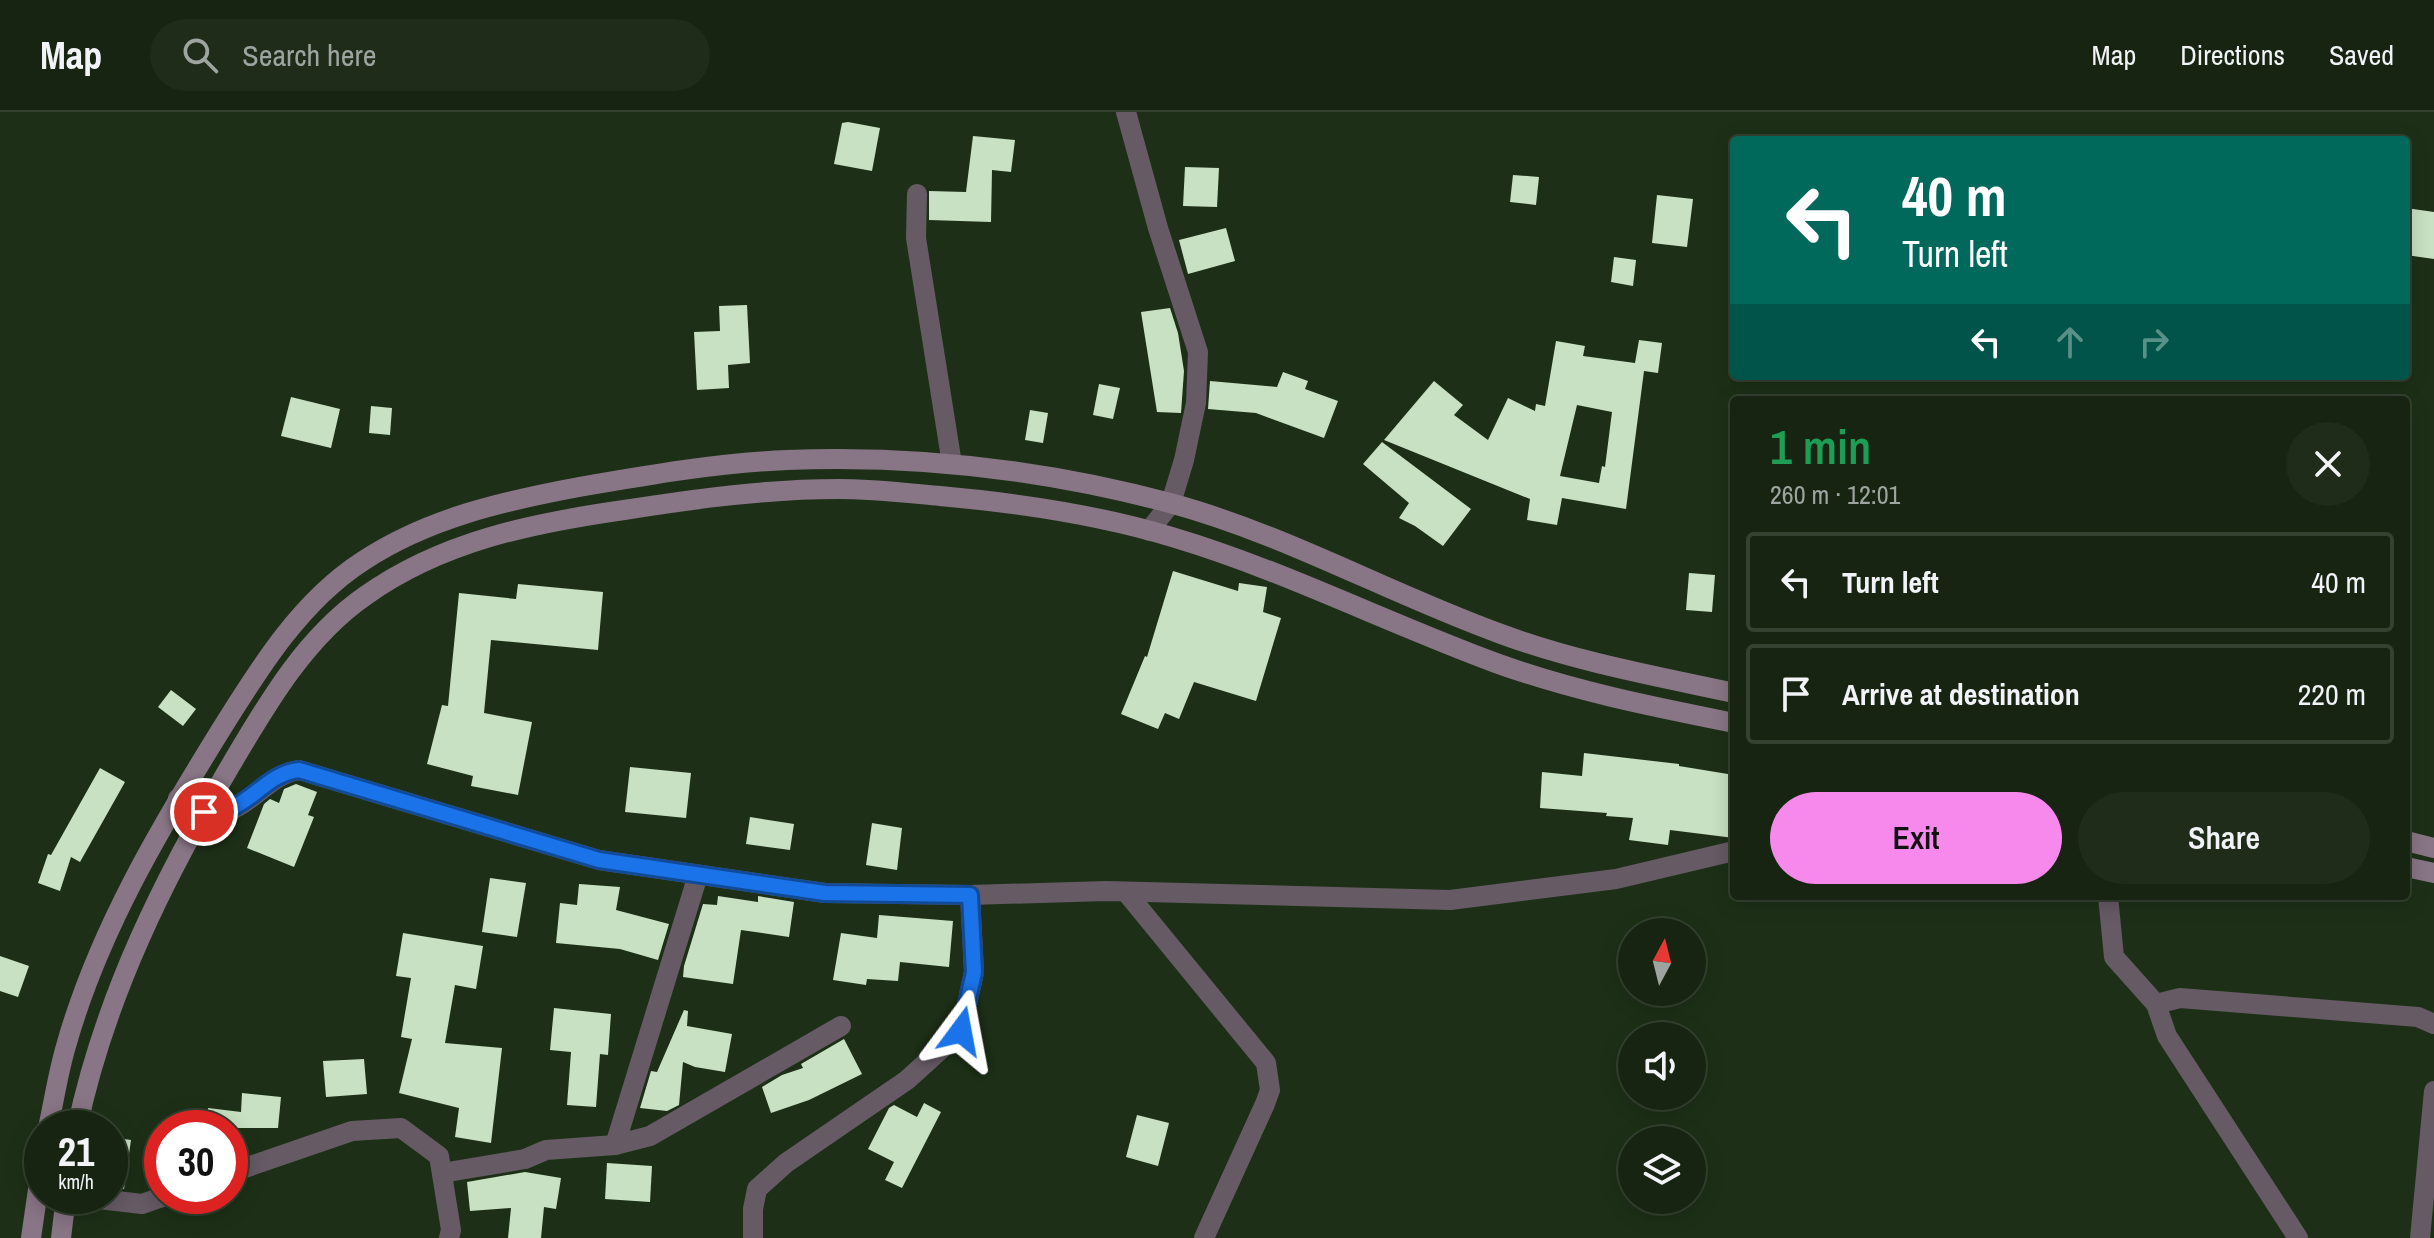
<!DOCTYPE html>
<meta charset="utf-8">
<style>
:root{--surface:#162411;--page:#1f2c1a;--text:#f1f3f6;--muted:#9ea49f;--line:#354131;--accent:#f788ec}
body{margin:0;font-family:"Archivo Narrow",sans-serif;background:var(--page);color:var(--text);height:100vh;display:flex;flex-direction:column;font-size:30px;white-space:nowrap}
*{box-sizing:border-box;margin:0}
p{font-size:26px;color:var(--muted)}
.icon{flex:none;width:44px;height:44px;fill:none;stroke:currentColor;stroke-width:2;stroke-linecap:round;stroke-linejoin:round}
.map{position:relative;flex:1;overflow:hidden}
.side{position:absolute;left:1730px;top:284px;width:680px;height:504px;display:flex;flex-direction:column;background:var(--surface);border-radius:8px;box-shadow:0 4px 20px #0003,0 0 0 2px var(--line)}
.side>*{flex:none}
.banner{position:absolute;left:1730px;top:24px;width:680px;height:244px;border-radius:8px;box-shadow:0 4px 20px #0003,0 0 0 2px var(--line);background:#00695c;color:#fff;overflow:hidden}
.needle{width:52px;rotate:7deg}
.fabs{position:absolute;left:1618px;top:806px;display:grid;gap:16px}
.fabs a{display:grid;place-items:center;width:88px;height:88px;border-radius:50%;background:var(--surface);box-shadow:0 4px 20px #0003,0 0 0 2px var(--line);font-size:40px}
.speed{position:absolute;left:24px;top:998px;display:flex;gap:16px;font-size:40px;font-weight:700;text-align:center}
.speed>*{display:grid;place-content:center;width:104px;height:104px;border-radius:50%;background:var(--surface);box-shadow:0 4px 20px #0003,0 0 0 2px var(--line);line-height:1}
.speed small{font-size:20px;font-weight:400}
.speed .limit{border:12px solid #d22;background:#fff;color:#111}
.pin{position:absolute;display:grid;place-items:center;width:68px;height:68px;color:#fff;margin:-34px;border:4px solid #fff;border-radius:50%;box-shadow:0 2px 8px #0007}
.me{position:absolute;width:88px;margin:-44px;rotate:13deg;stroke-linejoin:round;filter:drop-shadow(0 0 6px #0008)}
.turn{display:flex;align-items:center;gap:28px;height:168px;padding:0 40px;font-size:36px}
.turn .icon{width:104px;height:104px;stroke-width:2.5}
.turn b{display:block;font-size:56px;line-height:68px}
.lanes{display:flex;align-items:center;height:76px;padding:0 40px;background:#0003;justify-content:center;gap:40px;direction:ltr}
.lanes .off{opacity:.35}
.round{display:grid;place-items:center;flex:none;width:84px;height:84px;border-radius:42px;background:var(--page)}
.overview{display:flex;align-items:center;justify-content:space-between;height:136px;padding:0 40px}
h1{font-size:48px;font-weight:600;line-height:60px;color:#1e9e55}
.cta{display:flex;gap:16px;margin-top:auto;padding:16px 40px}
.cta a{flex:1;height:92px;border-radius:48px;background:var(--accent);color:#111;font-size:32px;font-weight:600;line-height:92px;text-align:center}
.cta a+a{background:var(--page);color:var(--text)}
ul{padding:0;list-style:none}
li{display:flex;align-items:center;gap:24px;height:100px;margin:0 16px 12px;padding:0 24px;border:4px solid var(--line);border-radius:8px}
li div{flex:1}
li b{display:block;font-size:30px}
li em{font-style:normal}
header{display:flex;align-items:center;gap:48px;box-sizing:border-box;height:112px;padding:0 40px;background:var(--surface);border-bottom:2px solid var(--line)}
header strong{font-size:38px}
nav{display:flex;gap:44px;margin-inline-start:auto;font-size:28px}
.search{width:560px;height:72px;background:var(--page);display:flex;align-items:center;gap:20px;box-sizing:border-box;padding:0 28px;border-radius:44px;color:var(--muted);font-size:30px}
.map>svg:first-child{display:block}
.building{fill:#c8e1c2;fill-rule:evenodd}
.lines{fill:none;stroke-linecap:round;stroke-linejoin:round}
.minor{stroke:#665a64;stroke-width:20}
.secondary{stroke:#887585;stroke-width:20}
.route-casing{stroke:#114b97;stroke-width:20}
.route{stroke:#1a73e8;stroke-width:14}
</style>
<header>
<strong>Map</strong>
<div class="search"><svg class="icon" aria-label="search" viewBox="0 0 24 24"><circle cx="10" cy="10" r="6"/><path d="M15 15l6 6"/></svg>Search here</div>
<nav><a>Map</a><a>Directions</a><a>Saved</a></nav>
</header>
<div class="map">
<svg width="2434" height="1126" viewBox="0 0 2434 1126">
<rect width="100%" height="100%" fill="#1d3017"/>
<g class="building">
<polygon points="848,10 880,16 872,59 834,52 842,11"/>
<polygon points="973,24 1015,28 1011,60 992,58 991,110 929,108 929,79 966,80"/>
<polygon points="1185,55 1219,56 1217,95 1183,94"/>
<polygon points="1513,63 1539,65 1536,93 1510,90"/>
<polygon points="1657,83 1693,87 1687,135 1652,131"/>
<polygon points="2406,96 2434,100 2434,147 2406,143"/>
<polygon points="1226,116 1235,149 1188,162 1179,128"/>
<polygon points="1614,145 1636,148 1633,174 1611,170"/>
<polygon points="747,193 750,251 728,253 729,276 697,278 694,220 720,219 719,194"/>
<polygon points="1170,196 1178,221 1184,259 1181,301 1157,300 1141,200"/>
<path d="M1639 228 1662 231 1658 261 1644 259 1626 397 1562 386 1557 413 1527 408 1530 387 1384 328 1434 269 1463 293 1454 303 1488 328 1508 286 1535 299 1536 292 1545 294 1556 229 1585 234 1583 244 1635 251ZM1577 293 1612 300 1605 355 1602 354 1599 371 1560 364Z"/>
<polygon points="1283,260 1308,269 1305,277 1338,289 1324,326 1256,301 1208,297 1210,269 1277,275"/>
<polygon points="1099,272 1120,276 1113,307 1093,303"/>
<polygon points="291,285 340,297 331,336 281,324"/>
<polygon points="371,294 392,296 390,323 369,321"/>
<polygon points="1030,298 1048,301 1043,331 1025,328"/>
<polygon points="1382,330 1471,397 1443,434 1415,414 1399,406 1409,391 1363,352"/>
<polygon points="1173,459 1238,479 1239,471 1267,475 1263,500 1281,506 1256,589 1194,570 1179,607 1165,601 1158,617 1121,602 1145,544 1147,545"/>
<polygon points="1689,461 1715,463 1712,500 1686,498"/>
<polygon points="518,472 603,480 598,538 491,528 484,601 532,610 518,683 471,674 473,664 427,652 442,593 448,594 459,481 516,487"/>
<polygon points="171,578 196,597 183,614 158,595"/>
<polygon points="1584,641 1679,652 1679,654 1734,663 1734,726 1670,718 1668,733 1629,728 1633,706 1606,704 1607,701 1540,696 1542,660 1582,664"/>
<polygon points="630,655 691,661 686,706 625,700"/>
<polygon points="100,656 125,670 80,750 71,745 60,779 38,771 48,742 51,743"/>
<polygon points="296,672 317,680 308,703 314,705 294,755 247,736 264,692 270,687 279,691 284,677"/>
<polygon points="750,705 794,712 790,738 746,732"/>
<polygon points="872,711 902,716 897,758 866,753"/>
<polygon points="490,766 526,771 517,825 482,820"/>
<polygon points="579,772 620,775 616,798 669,812 658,848 620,837 556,831 560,791 577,793"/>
<polygon points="718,784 758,790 758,784 794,790 789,825 741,818 733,872 683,865 684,854 703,792 717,793"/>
<polygon points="879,803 953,809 949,855 900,850 898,869 867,867 866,873 833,868 841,821 877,826"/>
<polygon points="403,821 483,834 476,877 455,873 445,931 502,936 491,1031 455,1025 459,996 399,981 412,927 401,925 411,866 396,864"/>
<polygon points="0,844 29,854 18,885 0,879"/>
<polygon points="554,896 611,902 608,943 600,942 596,995 567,993 571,940 550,938"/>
<polygon points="684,898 688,899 687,914 732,922 725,960 695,955 683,950 679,993 667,999 640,996 651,959 657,960"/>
<polygon points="844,927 862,962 809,988 771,1001 762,975 782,963 803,956 801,952"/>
<polygon points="364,947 367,982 326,985 323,949"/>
<polygon points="242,981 281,985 278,1016 206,1016 208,996 241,1000"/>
<polygon points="924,991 941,1000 902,1076 885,1068 894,1050 868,1037 889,996 894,993 917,1005"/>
<polygon points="1137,1003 1169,1011 1158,1054 1126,1045"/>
<polygon points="110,1025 131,1028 124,1077 110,1075"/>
<polygon points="607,1051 652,1054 650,1090 605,1087"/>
<polygon points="525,1060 561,1066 556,1097 544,1095 541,1126 508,1126 511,1096 470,1099 467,1070"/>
</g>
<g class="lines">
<g class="minor">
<polyline points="1126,0 1158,116 1198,240 1196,291 1184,348 1171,391 1149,419"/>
<polyline points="917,82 916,126 952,352"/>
<path d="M178 686C187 691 197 698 207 700 244 708 265 662 299 658L599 748 825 781 970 783 1106 779 1450 788 1616 767 1734 739"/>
<polyline points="1126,780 1266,951 1270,978 1265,992 1204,1126"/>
<polyline points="2108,784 2114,845 2156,892 2167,924 2298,1126"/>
<polyline points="2156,892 2180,886 2418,905 2434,912"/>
<polyline points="615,1033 698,763"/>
<polyline points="230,1061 352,1019 401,1016 439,1044 451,1118 449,1126"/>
<polyline points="442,1061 525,1047 546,1038 615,1033 650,1024 841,914"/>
<polyline points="73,1084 142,1092 165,1084"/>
<polyline points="753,1126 753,1097 757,1077 786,1051 907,968 961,919 974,860 970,783"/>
<polyline points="2420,1126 2434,979"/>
</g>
<g class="secondary">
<polyline points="2406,729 2434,736"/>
<polyline points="2406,755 2434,761"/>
<path d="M48 1016C54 989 58 961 66 934 98 820 160 716 222 616 260 555 301 489 363 449 428 406 504 389 579 375 648 363 717 351 787 348 915 343 1046 358 1170 391 1285 422 1390 482 1501 522 1577 550 1655 564 1734 581"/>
<path d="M77 1016C105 884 164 766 232 651 268 590 306 525 365 484 442 429 533 411 624 398 694 387 767 377 838 377 872 377 907 381 940 384 1019 391 1096 402 1172 425 1283 458 1387 511 1496 551 1573 579 1654 595 1734 611"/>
<polyline points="31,1126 42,1050"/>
<polyline points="61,1126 66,1084"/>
</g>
</g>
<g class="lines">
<defs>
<path id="route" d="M204 700C248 704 261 662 299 658L599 748 825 781 970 783 974 860 961 919"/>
</defs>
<use href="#route" class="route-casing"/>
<use href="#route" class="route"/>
</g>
</svg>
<div class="fabs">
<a><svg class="needle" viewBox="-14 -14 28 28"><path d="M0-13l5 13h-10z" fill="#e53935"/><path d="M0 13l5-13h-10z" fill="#9ea49f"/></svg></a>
<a><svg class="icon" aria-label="sound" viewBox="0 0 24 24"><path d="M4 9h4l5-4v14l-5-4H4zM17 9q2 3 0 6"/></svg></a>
<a><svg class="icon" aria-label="layers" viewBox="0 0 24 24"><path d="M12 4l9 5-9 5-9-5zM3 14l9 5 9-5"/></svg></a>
</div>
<div class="speed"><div>21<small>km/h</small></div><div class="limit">30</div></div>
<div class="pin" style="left:204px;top:700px;background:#d93025"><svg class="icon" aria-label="arrive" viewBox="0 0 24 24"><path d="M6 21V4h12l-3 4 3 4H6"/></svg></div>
<svg class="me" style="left:961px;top:919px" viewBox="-20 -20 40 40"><path d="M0-17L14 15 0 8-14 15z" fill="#1a73e8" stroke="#fff" stroke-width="4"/></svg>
<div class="banner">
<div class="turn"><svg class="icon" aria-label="left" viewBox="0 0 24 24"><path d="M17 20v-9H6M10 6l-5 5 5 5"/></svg><div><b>40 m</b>Turn left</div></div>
<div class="lanes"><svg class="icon" aria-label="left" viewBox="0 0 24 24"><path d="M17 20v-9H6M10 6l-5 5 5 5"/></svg><svg class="icon off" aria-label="ahead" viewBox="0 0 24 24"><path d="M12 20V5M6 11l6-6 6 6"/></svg><svg class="icon off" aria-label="right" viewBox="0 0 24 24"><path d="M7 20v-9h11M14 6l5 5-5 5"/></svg></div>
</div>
<section class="side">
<div class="overview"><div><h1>1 min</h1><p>260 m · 12:01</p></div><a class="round"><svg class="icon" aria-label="close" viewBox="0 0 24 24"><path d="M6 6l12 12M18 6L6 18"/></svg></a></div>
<ul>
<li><svg class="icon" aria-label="left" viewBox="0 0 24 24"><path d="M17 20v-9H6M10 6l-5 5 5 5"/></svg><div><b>Turn left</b></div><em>40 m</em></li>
<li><svg class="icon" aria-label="arrive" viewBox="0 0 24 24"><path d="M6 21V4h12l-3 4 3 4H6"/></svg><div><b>Arrive at destination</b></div><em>220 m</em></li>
</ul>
<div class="cta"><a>Exit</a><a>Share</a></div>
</section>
</div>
